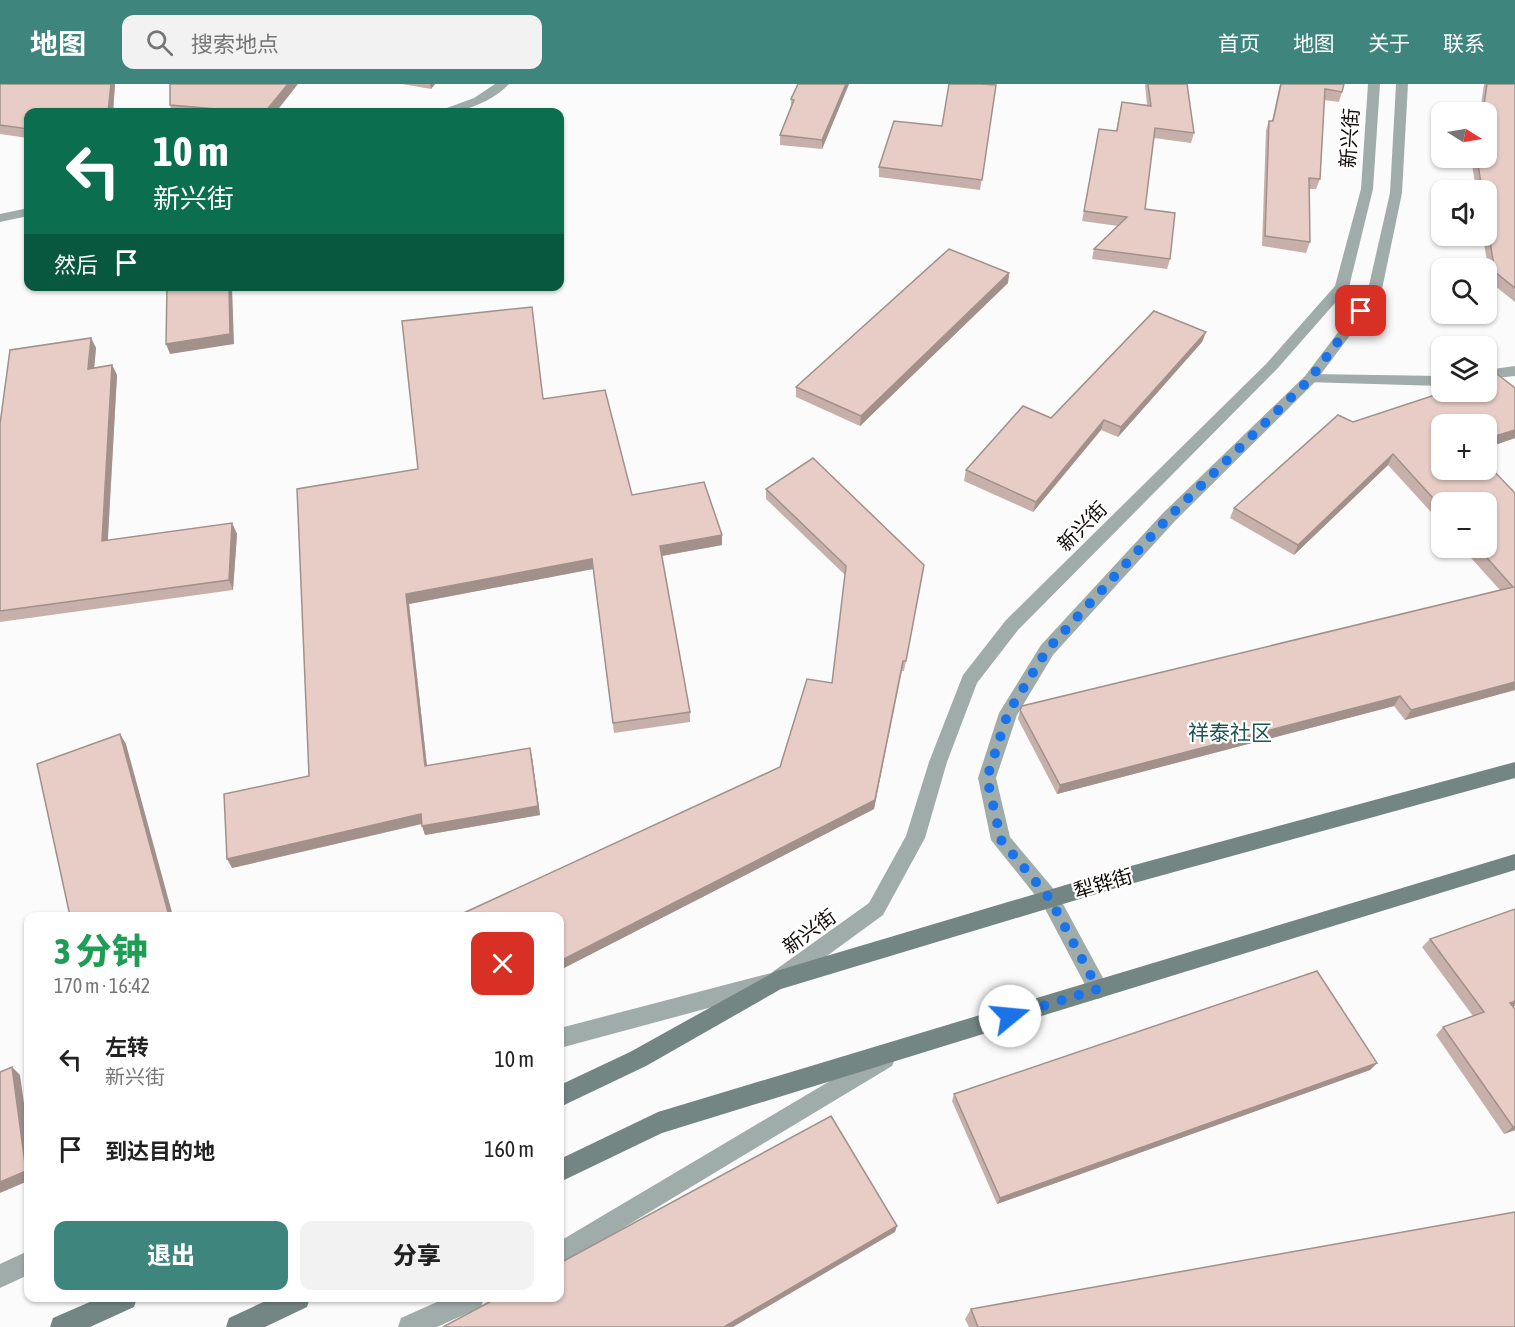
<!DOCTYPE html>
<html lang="zh">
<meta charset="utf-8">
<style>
:root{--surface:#fff;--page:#f2f2f2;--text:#222;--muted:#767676;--accent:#3e857d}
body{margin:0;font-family:"Asap Condensed","Noto Sans SC",sans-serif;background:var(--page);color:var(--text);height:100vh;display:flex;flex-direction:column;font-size:22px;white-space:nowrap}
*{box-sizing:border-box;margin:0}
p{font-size:20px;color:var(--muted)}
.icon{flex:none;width:33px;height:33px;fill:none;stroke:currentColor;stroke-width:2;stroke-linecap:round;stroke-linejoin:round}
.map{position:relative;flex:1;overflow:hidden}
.panel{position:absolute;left:24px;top:828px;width:540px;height:390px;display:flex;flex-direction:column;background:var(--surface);border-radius:12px;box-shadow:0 2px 4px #0004}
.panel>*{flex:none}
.banner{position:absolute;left:24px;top:24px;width:540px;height:183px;border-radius:12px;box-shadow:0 2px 4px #0004;background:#0b6e4f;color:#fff;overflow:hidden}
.needle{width:39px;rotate:101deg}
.controls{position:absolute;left:1431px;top:18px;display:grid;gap:12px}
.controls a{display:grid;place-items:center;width:66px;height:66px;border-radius:12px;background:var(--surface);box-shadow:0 2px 4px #0004;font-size:30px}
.pin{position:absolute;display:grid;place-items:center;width:51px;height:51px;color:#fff;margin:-26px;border-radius:12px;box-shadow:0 3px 9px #0006}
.me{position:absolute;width:66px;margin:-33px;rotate:73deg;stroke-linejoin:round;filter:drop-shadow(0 0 4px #0008)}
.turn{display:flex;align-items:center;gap:21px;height:126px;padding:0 30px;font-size:27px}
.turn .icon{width:78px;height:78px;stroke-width:2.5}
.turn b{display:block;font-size:42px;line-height:51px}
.then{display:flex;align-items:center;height:57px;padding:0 30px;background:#0003;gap:12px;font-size:22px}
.round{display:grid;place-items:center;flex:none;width:63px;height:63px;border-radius:12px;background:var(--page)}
.headline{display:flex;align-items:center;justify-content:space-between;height:102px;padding:0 30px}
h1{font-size:36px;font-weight:800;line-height:45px;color:#1e9e55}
.button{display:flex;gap:12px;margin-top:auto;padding:12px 30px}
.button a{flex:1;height:69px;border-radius:12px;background:var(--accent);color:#fff;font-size:24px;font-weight:800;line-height:69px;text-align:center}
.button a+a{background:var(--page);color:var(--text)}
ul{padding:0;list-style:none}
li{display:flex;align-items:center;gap:18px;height:90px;padding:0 30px}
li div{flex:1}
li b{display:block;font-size:22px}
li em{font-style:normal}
header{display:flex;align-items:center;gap:36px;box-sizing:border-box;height:84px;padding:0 30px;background:var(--accent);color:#fff}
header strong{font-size:28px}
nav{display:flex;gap:33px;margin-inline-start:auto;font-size:21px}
.search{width:420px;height:54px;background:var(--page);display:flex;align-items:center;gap:15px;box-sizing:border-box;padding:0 21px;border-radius:12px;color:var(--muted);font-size:22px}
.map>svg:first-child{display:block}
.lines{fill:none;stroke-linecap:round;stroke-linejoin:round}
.minor{fill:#a0acaa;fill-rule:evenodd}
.tertiary{fill:#a0acaa;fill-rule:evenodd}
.secondary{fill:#748684;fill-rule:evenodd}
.wall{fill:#c7b0aa}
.shaded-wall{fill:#a2908b}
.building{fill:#e7cdc6;stroke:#a2908b;stroke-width:1.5}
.route{stroke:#1a73e8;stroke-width:10;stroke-dasharray:0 18}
.labels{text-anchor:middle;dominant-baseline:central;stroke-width:4.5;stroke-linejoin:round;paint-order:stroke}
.street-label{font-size:20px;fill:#130b08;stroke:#fff}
.neighbourhood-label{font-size:21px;fill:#1b554f;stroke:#fff}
</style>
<header>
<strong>地图</strong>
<div class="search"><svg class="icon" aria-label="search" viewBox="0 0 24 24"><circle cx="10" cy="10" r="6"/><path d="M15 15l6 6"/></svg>搜索地点</div>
<nav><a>首页</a><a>地图</a><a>关于</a><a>联系</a></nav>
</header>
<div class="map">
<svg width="1515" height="1243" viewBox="0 0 1515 1243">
<rect width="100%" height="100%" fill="#fbfbfb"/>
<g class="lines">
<g class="minor">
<path d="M495 0H509C492 18 460 31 436 28L474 14Z"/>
<polygon points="28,124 28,132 0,138 0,130"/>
<polygon points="1515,282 1515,292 1486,295 1486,286"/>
<polygon points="1310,290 1442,292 1442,302 1305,298 1303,295"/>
</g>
<g class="tertiary">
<polygon points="1368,0 1380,0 1373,105 1349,203 1277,285 1018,546 977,599 947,678 925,754 883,831 783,904 560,964 560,944 771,889 869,819 906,752 929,678 963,591 1006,536 1267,279 1335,202 1361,105"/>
<polygon points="1396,0 1408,0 1402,109 1381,210 1315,298 1175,437 1053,571 1017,631 996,694 1010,753 1057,809 1109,905 1105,912 1098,915 1091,912 1043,821 991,756 978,694 999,629 1041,561 1163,429 1305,292 1367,210 1390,109"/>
<polygon points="884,965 892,968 895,975 892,982 560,1182 560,1157"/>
<polygon points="28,1167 28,1191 0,1204 0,1180"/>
<polygon points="446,1214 484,1214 481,1223 437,1243 398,1243 401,1234"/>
</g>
<g class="secondary">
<polygon points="1515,678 1515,694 1116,804 781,905 646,982 560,1023 560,1001 630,968 776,887 1116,786"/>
<polygon points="1515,770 1515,786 662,1049 560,1098 560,1075 658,1028"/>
<polygon points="99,1214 137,1214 134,1223 90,1243 50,1243 53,1234"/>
<polygon points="272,1214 310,1214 307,1223 265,1243 226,1243 229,1234"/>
</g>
</g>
<g class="wall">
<polygon points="0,0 115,0 113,28 28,28 28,54 0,50"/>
<polygon points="402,0 435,0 431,5"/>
<polygon points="849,0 822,65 780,61 780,51 791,22 791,15"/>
<polygon points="1145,0 1187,0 1194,49 1191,59 1154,54 1145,125 1170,175 1167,185 1092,175 1094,165 1118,142 1082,137 1099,45 1116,47 1122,18 1147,21"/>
<polygon points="1280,0 1344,0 1342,8 1339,18 1324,16 1320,95 1316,105 1309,105 1310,158 1306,169 1262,162 1266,46 1269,37 1272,37"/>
<polygon points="1484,0 1515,0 1515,218 1490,198 1483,152 1486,152 1486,106 1476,106 1472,80 1473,74 1486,74 1486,28 1480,28"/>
<polygon points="996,1 980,106 879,93 879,83 942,42"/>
<polygon points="170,21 276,28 172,28"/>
<polygon points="1009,189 1008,199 860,342 796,313 796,303"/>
<polygon points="1206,248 1202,258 1118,353 1101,346 1033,428 964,397 966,386 1051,334"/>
<polygon points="91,254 96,264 94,284 112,281 117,291 108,456 232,439 237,450 233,506 0,538 0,340"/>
<polygon points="1515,304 1515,354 1486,364 1486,340 1442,340 1515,409 1515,606 1405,636 1394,622 1057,710 1018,635 1020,626 1500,506 1462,464 1486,464 1442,418 1442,440 1388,381 1294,471 1230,434 1234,424 1353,338"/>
<polygon points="543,315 632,411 722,451 722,461 662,472 690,628 690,638 614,649 593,485 409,520 427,682 532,673 540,731 425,751 422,740 232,784 309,692 418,385"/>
<polygon points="766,405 924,481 904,587 902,587 874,725 560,886 560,832 780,683 832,599 845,491 766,415"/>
<polygon points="1430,855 1515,925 1515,1046 1504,1050 1436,951 1443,943 1473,932 1422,863"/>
<polygon points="1377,979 1370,986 997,1120 952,1017 954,1010"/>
<polygon points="971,1225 1515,1243 969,1243 965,1235"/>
</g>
<g class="shaded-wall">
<polygon points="111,0 115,0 113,28 108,28"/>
<polygon points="288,0 298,0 276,28 265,28"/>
<polygon points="430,0 435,0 431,5"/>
<polygon points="846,0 849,0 822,65 822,56"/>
<polygon points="1009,189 1008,199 860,342 861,332"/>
<polygon points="229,202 232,202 234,260 170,270 166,260"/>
<polygon points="1206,248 1202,258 1118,353 1121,343"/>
<polygon points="91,254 96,264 93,295 88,285"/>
<polygon points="112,281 117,291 107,467 102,457"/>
<polygon points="1104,336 1101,346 1033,428 1036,418"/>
<polygon points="1515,346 1515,354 1486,364 1486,355"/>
<polygon points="1393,370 1388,381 1294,471 1298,461"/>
<polygon points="232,439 237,450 233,506 229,496"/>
<polygon points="722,451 722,461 661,472 660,462"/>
<polygon points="592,475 593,485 409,520 428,692 425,682 406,510"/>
<polygon points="903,577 874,725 560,886 560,877"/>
<polygon points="1515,598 1515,606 1405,636 1411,626"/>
<polygon points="1400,612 1394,622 1057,710 1060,701"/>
<polygon points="120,650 126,660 173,832 169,832"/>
<polygon points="530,664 532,673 540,731 425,751 422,742"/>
<polygon points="421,730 425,739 232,784 227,775"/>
<polygon points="1515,917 1515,922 1502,927 1510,919"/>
<polygon points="1377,979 1370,986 997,1120 1000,1114"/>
<polygon points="12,983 20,991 28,1048 28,1097 0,1109 0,1098"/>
<polygon points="1513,1043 1515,1043 1515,1046 1504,1050"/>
<polygon points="897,1142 895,1148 733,1243 724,1243"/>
</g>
<g class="building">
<polygon points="0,0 111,0 108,28 28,28 28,45 0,41"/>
<polygon points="170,0 288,0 265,28 252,28 170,21"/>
<polygon points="798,0 846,0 822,56 780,51 794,16 791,15"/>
<polygon points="949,0 980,0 996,1 982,96 879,83 894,37 942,42"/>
<polygon points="1148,0 1187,0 1194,49 1155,44 1145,125 1175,129 1170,175 1094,165 1127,133 1084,127 1099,45 1117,47 1122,18 1151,22"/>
<polygon points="1281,0 1344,0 1342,8 1325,5 1320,95 1309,94 1310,158 1265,152 1269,37 1273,37"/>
<polygon points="1487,0 1515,0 1515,204 1495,188 1486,133 1486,106 1482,106 1477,74 1486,74 1486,28 1483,28"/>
<polygon points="949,165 1009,189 861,332 796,303"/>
<polygon points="167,202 229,202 230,250 166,260"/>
<polygon points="532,223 543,315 605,306 632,411 704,398 722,451 660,462 690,628 613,639 592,475 406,510 425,682 530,664 538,722 422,742 421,730 227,775 224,710 309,692 297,405 418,385 402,237"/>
<polygon points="1154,227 1206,248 1121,343 1104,336 1036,418 966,386 1023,322 1051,334"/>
<polygon points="91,254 88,285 112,281 102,457 232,439 229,496 0,527 0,340 10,266"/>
<polygon points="1497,290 1515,304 1515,346 1486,355 1486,340 1442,340 1442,386 1486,386 1486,379 1515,409 1515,598 1411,626 1400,612 1060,701 1020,626 1022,622 1513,503 1478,464 1486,464 1486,418 1442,418 1442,424 1393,370 1298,461 1234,424 1338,331 1353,338 1444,308 1486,308 1486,293"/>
<polygon points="813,374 924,481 906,577 903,577 875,716 560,877 560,832 457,832 780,683 807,595 832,599 846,482 766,405"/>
<polygon points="120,650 169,832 70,832 37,680"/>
<polygon points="1515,825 1515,917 1510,919 1515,925 1515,1043 1513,1043 1443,943 1484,928 1430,855"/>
<polygon points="1317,887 1377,979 1000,1114 954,1010"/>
<polygon points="12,983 26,1087 0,1098 0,988"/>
<polygon points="831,1032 897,1142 724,1243 443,1243 497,1214 560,1214 560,1179"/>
<polygon points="1515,1128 1515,1243 978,1243 971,1225"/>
</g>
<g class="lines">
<polyline class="route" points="1010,932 1098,905 1050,815 1001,756 987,694 1008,629 1047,566 1169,433 1310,295 1361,227"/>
</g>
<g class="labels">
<g class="street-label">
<text transform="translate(1349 54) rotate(-86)">新兴街</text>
<text transform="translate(1082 442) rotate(-45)">新兴街</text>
<text transform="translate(1103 799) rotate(-16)">犁铧街</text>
<text transform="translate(809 847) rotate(-36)">新兴街</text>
</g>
<g class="neighbourhood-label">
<text x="1230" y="648">祥泰社区</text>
</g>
</g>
</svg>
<div class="controls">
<a><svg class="needle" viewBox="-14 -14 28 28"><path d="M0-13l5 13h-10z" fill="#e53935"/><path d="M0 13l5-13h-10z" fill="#767676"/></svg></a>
<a><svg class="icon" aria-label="sound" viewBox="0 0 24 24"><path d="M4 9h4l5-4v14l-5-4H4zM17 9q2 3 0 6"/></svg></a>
<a><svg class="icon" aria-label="search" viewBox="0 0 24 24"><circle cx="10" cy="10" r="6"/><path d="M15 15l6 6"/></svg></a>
<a><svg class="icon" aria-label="layers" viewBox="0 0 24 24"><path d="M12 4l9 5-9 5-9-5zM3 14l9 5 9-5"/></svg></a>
<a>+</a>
<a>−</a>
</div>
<div class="pin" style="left:1361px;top:227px;background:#d93025"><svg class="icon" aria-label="arrive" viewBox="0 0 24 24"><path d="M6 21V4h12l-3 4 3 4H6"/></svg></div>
<svg class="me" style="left:1010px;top:932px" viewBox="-20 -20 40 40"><circle r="19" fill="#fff"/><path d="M0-13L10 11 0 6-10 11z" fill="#1a73e8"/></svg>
<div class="banner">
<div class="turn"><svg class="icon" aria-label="left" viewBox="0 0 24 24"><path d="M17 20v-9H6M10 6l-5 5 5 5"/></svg><div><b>10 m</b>新兴街</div></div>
<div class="then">然后<svg class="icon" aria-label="arrive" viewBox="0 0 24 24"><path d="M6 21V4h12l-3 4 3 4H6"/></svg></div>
</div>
<section class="panel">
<div class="headline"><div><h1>3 分钟</h1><p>170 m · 16:42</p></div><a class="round" style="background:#d93025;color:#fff"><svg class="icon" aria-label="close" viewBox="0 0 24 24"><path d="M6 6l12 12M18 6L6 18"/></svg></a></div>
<ul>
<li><svg class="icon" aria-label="left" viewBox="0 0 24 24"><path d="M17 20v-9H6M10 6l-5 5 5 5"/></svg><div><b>左转</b><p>新兴街</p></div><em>10 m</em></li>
<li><svg class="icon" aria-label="arrive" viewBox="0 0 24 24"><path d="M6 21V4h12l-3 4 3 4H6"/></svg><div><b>到达目的地</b></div><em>160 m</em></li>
</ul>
<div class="button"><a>退出</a><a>分享</a></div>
</section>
</div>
